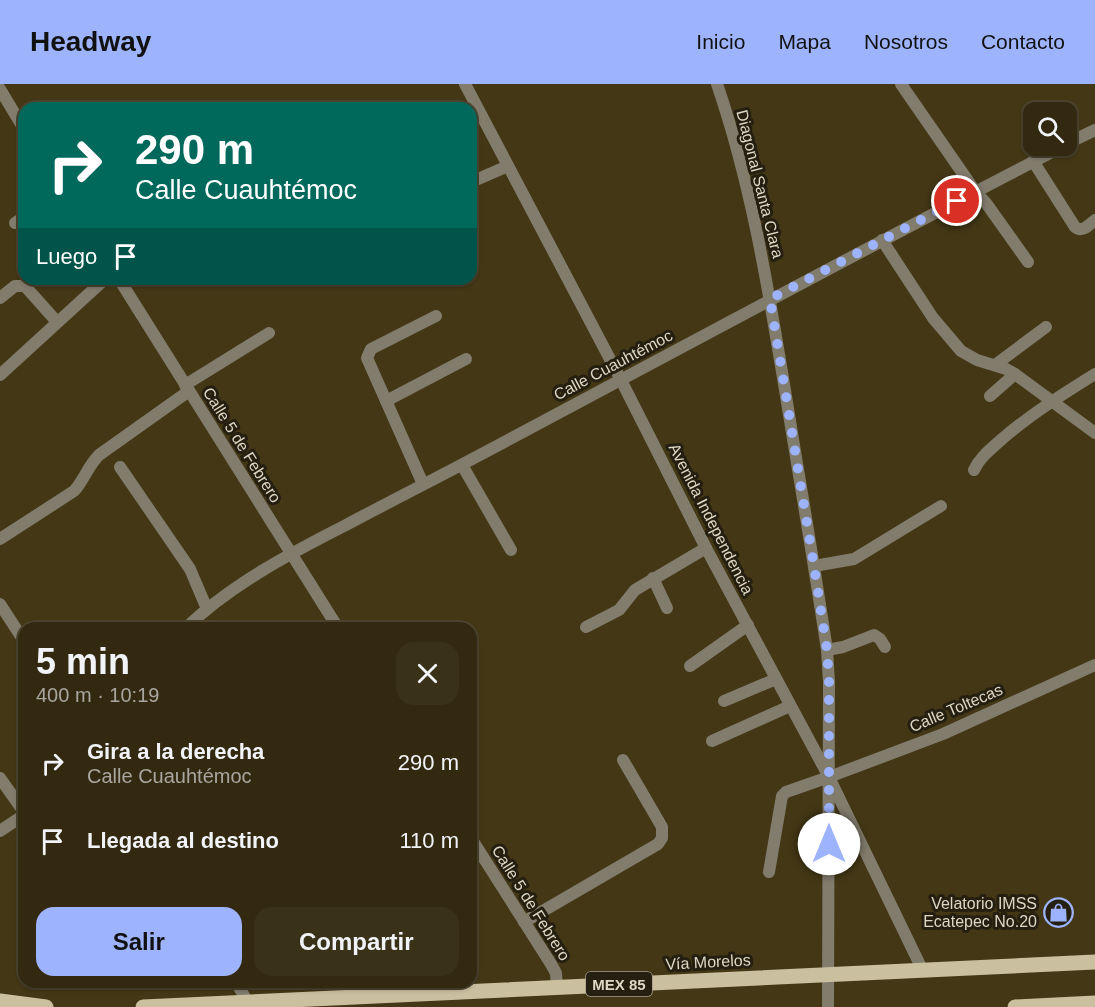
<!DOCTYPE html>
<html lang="es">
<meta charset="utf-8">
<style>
:root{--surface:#322910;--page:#3a3119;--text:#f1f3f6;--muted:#a8a69f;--line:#4d4530;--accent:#9db4fd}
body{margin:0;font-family:Helvetica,sans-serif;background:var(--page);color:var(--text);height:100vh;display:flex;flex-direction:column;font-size:22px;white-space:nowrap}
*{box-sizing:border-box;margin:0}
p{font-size:20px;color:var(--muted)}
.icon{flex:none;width:33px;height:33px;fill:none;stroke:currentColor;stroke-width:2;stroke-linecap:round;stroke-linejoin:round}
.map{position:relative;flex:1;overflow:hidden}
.sheet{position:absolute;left:18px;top:538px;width:459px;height:366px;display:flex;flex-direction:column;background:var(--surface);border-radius:18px;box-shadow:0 2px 4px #0004,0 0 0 2px var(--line)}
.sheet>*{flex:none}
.guide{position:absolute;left:18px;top:18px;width:459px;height:183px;border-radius:18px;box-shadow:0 2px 4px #0004,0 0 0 2px var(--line);background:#00695c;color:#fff;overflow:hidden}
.fabs{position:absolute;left:1023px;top:18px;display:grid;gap:12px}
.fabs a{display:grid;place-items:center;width:54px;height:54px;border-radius:12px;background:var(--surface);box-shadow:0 2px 4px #0004,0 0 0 2px var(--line);font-size:30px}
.pin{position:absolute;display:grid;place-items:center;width:51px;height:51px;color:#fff;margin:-26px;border:3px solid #fff;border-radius:50%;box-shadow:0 2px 6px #0007}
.me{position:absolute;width:66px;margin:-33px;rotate:0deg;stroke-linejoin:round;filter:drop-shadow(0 0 4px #0008)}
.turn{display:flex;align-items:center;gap:21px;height:126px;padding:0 18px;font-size:27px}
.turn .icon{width:78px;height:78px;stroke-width:2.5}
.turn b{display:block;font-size:42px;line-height:51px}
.then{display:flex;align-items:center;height:57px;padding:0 18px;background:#0003;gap:12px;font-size:22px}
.round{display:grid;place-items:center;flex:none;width:63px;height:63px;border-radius:18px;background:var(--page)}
.overview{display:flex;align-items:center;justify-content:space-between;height:102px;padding:0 18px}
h1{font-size:36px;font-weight:700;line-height:45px}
.action{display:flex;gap:12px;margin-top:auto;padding:12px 18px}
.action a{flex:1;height:69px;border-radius:18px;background:var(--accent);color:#111;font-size:24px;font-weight:700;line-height:69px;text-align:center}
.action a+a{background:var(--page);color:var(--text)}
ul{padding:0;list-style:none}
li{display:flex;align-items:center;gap:18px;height:78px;padding:0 18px}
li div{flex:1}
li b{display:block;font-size:22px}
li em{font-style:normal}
header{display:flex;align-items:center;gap:36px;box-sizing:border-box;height:84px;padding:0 30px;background:var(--accent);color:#111}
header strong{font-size:28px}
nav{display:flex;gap:33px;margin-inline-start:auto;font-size:21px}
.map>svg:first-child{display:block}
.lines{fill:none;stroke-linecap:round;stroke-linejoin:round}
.minor{stroke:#827c6d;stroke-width:12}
.tertiary{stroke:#827c6d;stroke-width:12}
.primary{stroke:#cabf9f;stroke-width:15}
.route{stroke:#9db4fd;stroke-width:10;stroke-dasharray:0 18}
.labels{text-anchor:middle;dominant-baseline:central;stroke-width:6;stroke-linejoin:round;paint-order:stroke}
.shield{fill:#251f11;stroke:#a6a08e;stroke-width:1.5}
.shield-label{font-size:15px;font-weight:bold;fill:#ded7c4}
.street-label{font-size:16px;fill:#ded7c4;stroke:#251f11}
.poi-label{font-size:16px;fill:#ded7c4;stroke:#251f11;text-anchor:end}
</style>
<header>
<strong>Headway</strong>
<nav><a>Inicio</a><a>Mapa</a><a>Nosotros</a><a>Contacto</a></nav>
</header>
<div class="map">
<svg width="1095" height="923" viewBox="0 0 1095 923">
<rect width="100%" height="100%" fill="#433715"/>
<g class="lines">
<g class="minor">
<polyline points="465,0 621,296 706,464 829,693 923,887"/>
<path d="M717 0C751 99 768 203 785 306 799 393 814 479 827 566L829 598 828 923"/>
<polyline points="901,0 975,107 986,119 1028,178"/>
<polyline points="1066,60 1095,46"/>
<path d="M1033 77 1075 143C1082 149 1089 141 1095 136"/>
<polyline points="471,98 508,82"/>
<polyline points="15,139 24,133"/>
<polyline points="882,156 933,234 961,267 977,276 1006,285 1015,290 1095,349"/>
<polyline points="0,214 15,202 25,202 57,238"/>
<polyline points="995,281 1046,243"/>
<polyline points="0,291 105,195"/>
<polyline points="185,301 269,249"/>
<polyline points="990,312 1015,290"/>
<polyline points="386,317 466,275"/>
<polyline points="462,381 511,466"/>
<polyline points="120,383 190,485 207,525"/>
<path d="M974 386C980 373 991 365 1002 355 1031 330 1063 310 1095 290"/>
<polyline points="423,400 367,274 371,265 436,232"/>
<path d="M0 455 74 407C84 396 88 382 99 371L189 307"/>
<polyline points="814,482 854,475 941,422"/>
<polyline points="653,494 667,524"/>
<polyline points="0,520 24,557"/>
<polyline points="586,543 619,526 635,506 706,464"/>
<path d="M186 544C230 501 291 469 346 441 389 418 433 396 476 373 672 269 867 163 1064 62"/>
<polyline points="827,566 843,563 874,551 880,555 885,563"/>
<polyline points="690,582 748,541"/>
<polyline points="724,617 776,595"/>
<polyline points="712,657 790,622"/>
<polyline points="0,694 24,728"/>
<polyline points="0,747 24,731"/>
<polyline points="769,788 782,712 786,708 829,693 943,650 1095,581"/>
<polyline points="524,838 658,760 662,754 662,743 623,676"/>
<polyline points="236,898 247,917"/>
</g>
<g class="tertiary">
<polyline points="0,5 24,45"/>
<polyline points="119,195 338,544"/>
<polyline points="471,754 551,880 556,889 557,903"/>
</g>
<g class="primary">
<polyline points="0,917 46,923"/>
<polyline points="143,923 1095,878"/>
<polyline points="1015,923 1095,919"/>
</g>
</g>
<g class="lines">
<polyline class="route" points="829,760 829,598 827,566 814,482 770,215 957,117"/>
</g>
<defs>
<symbol id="shop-ring" viewBox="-11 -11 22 22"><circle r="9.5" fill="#251f11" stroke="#9db4fd" stroke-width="1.5"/><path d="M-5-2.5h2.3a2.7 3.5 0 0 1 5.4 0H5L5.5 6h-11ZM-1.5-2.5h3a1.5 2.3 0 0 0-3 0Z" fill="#9db4fd"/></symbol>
</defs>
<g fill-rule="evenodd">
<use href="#shop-ring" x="1042" y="812" width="33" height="33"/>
</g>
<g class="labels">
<rect class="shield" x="586" y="888" width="66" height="24" rx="4.5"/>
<g class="shield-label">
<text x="619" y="900">MEX 85</text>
</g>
<g class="street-label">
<text transform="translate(760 100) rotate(76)">Diagonal Santa Clara</text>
<text transform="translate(613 281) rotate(-28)">Calle Cuauhtémoc</text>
<text transform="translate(242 361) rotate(58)">Calle 5 de Febrero</text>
<text transform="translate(711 435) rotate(63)">Avenida Independencia</text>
<text transform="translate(956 624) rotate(-23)">Calle Toltecas</text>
<text transform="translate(531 819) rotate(58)">Calle 5 de Febrero</text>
<text transform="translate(708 878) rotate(-3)">Vía Morelos</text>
</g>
<g class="poi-label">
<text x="1037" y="819">Velatorio IMSS<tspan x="1037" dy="18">Ecatepec No.20</tspan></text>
</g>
</g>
</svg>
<div class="fabs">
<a><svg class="icon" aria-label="search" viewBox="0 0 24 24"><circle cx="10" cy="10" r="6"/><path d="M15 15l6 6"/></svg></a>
</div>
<div class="pin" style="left:957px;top:117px;background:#d93025"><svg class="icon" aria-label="arrive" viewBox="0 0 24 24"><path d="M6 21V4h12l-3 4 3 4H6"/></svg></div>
<svg class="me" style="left:829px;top:760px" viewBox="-20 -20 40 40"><circle r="19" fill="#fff"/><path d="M0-13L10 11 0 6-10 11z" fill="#9db4fd"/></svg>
<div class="guide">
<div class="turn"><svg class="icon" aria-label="right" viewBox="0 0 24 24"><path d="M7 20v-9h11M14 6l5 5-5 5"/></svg><div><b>290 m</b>Calle Cuauhtémoc</div></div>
<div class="then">Luego<svg class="icon" aria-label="arrive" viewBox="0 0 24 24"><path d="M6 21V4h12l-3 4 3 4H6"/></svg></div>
</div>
<section class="sheet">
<div class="overview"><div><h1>5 min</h1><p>400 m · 10:19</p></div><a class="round"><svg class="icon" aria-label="close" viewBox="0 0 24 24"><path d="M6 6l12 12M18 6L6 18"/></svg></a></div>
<ul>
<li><svg class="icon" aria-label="right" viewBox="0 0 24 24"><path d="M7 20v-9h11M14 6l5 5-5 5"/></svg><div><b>Gira a la derecha</b><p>Calle Cuauhtémoc</p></div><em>290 m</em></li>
<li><svg class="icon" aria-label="arrive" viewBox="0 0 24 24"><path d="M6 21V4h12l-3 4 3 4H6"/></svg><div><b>Llegada al destino</b></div><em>110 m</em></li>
</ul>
<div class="action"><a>Salir</a><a>Compartir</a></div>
</section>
</div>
